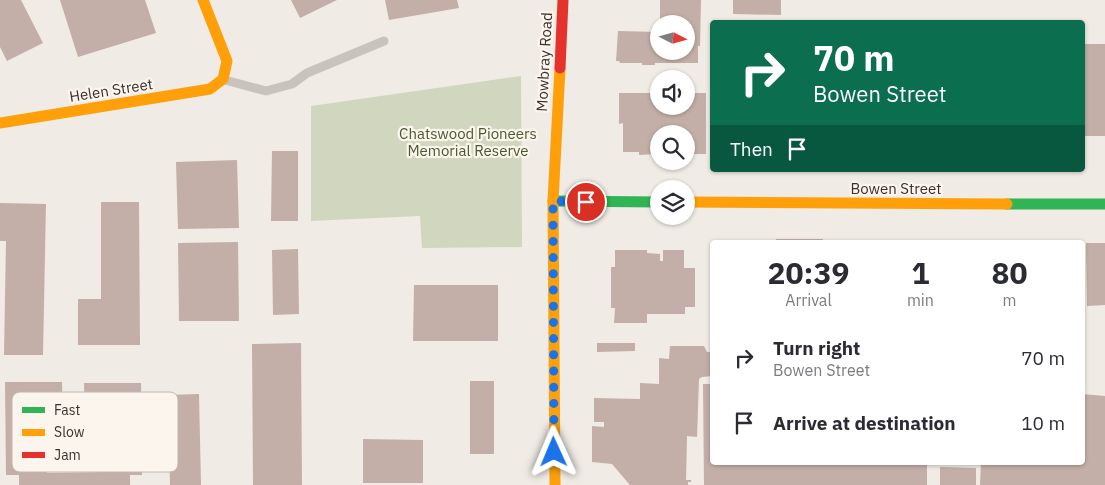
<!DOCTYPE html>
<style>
:root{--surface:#fff;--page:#f7f7f7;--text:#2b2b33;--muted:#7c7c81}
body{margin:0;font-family:"IBM Plex Sans",sans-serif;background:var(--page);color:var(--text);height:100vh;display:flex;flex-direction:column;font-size:19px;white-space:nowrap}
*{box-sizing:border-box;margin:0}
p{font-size:16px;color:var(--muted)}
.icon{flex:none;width:28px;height:28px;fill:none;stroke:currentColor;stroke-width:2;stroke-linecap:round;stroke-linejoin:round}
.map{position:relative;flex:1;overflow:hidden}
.sheet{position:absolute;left:710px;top:240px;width:375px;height:225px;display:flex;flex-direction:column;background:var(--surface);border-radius:5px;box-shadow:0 1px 4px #0004}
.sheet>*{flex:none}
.top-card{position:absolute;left:710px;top:20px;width:375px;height:152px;border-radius:5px;box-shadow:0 1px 4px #0004;background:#0b6e4f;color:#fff;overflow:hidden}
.needle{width:32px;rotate:96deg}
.controls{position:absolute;left:650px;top:15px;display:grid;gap:10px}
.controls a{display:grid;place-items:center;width:45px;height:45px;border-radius:50%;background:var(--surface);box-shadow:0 1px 4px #0004;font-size:25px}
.pin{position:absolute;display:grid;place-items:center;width:42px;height:42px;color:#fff;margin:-21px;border:2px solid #fff;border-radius:50%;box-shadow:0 1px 5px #0007}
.me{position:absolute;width:55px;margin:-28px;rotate:359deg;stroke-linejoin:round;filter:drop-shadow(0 0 4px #0008)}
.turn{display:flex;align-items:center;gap:18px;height:105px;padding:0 20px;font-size:22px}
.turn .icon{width:65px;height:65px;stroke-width:2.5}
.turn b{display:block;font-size:35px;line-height:42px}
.then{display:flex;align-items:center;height:48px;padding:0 20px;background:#0003;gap:10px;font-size:19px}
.eta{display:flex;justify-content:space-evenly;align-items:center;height:85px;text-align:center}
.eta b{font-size:30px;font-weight:700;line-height:35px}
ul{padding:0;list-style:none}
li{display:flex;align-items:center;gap:15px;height:65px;padding:0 20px}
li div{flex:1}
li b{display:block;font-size:19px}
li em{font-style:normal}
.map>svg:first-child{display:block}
.green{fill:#d1d6bf}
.building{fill:#c3afa7}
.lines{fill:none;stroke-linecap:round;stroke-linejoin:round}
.lane{stroke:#c9c3be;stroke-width:9}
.fast{stroke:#30b455;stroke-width:11}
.slow{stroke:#ff9f0a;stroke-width:11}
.jam{stroke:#e5322d;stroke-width:11}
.route{stroke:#1a73e8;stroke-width:9;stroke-dasharray:0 16.2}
.labels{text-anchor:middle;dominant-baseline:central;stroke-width:4.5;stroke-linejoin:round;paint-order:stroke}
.street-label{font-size:15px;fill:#3b302b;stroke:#fbf5ee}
.park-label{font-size:15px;fill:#4a5a2e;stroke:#fbf5ee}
.key{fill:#fbf5ee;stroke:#c1bab4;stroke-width:1}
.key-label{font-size:14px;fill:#3b302b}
</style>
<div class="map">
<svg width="1105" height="485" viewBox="0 0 1105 485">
<rect width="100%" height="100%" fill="#f0ebe5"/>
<polygon class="green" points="521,76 522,247 422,248 420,216 311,221 311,106"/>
<g class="building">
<polygon points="0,0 21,0 43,43 7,61 0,47"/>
<polygon points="60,0 145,0 156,33 78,57"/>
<polygon points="291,0 337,0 300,18"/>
<polygon points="385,0 457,0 459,8 389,20"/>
<polygon points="660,0 701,0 700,46 698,46 698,63 655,63 655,65 642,65 642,63 620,63 619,61 616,61 618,31 659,32 659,51 686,51 686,24 660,24"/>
<polygon points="733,0 781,0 781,15 733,14"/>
<rect x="1082" y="44" width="23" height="92"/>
<polygon points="619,93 659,93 659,106 686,106 686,93 706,93 706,154 686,154 686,134 659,134 659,145 655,145 655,154 639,155 639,152 623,152 623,123 619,124"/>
<polygon points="272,151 298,151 298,221 271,221"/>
<polygon points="237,160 239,228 178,229 176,162"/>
<polygon points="101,202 139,202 140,345 78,345 78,299 101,299"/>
<polygon points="0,203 46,204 43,355 4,355 6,241 0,241"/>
<rect x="776" y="239" width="47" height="3"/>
<rect x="934" y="240" width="40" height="2"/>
<polygon points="1077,240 1077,242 1039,242 1039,241"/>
<polygon points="238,242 239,321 179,321 178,243"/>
<polygon points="1086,243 1105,243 1105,305 1087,306"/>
<polygon points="298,249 299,314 273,315 272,250"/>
<polygon points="615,250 647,250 647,253 660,254 660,261 663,261 663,250 684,250 684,268 695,268 695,307 685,307 685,314 647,314 647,323 614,323 615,308 611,308 611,267 615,267"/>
<polygon points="414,285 498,285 498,341 413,341"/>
<polygon points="301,343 302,485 253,485 252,344"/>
<polygon points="597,343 635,343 635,351 597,352"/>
<polygon points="670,346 704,346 707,352 712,352 712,376 702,377 699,379 697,437 687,436 686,480 691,480 691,482 688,482 688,485 630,485 612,464 592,462 592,426 604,427 604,422 594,422 594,398 640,399 640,383 659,384 659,358 669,359"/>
<rect x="470" y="381" width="24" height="73"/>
<polygon points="5,382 62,382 63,426 46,426 47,473 103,472 103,428 85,428 84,383 141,383 142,475 130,475 130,485 19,485 19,475 6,475"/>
<polygon points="703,384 712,384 712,462 927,462 927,485 704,485"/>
<polygon points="199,394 201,485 170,485 168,395"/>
<polygon points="1082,394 1105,396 1105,485 980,485 981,462 1082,462"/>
<polygon points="363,439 423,440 423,483 363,483"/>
<polygon points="940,467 976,468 976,485 940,485"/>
</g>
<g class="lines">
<polyline class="lane" points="225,80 266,91 292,84 307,73 384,41"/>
<g class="fast">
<polyline points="553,201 659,202"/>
<polyline points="1007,204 1105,204"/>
</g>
<g class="slow">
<polyline points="0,123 210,89 223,79 227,61 203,0"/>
<polyline points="686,202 1007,204"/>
<polyline points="555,485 553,201 560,68"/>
</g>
<polyline class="jam" points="560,68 563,0"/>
</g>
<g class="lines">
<polyline class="route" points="554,452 553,201 586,202"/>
</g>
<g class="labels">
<g class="street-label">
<text transform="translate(544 62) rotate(-87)">Mowbray Road</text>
<text transform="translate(111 90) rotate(-9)">Helen Street</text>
<text x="896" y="188">Bowen Street</text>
</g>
<g class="park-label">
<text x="468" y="133">Chatswood Pioneers<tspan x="468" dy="17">Memorial Reserve</tspan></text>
</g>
</g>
<rect x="12" y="392" width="166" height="80" rx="8" class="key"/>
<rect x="22" y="407" width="23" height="6" fill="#30b455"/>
<rect x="22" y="429" width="23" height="7" fill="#ff9f0a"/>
<rect x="22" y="452" width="23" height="6" fill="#e5322d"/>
<g class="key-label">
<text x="54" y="415">Fast</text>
<text x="54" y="437">Slow</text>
<text x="54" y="460">Jam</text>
</g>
</svg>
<div class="controls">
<a><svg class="needle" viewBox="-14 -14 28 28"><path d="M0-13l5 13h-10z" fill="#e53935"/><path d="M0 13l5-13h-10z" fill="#7c7c81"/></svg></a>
<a><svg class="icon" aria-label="sound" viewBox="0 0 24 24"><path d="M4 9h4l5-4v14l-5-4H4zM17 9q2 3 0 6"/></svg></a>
<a><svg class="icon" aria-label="search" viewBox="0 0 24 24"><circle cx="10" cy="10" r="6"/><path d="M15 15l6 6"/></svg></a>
<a><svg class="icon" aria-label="layers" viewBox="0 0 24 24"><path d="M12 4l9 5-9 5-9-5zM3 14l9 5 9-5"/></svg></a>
</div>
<div class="pin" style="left:586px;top:202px;background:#d93025"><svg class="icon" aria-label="arrive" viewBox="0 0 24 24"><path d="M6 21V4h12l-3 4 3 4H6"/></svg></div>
<svg class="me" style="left:554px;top:452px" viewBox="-20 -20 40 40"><path d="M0-17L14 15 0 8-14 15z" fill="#1a73e8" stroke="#fff" stroke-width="4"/></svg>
<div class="top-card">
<div class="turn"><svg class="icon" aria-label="right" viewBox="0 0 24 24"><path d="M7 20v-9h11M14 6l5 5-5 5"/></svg><div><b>70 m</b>Bowen Street</div></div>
<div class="then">Then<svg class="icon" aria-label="arrive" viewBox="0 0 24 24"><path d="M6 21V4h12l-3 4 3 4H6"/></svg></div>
</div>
<section class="sheet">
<div class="eta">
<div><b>20:39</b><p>Arrival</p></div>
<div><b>1</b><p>min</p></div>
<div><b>80</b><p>m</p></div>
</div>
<ul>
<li><svg class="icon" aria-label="right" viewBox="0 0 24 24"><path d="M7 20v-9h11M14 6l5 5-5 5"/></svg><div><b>Turn right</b><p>Bowen Street</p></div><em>70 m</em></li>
<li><svg class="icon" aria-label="arrive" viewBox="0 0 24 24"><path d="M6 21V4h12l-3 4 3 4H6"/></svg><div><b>Arrive at destination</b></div><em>10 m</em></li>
</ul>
</section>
</div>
